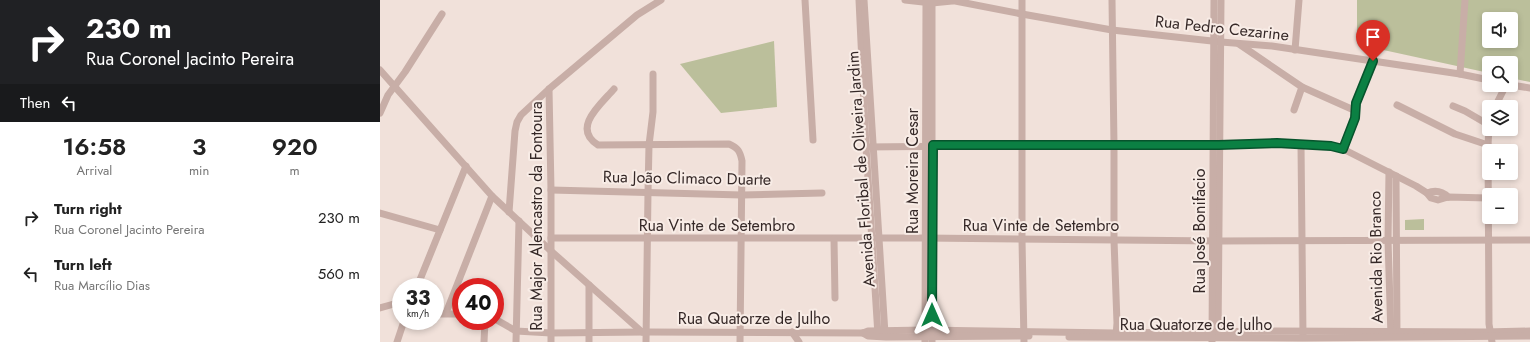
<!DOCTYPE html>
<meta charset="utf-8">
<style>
:root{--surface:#fff;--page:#f2f2f2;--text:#222;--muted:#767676}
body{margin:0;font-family:Jost,sans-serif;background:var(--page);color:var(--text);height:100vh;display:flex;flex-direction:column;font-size:15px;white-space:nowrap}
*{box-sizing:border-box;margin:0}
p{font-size:13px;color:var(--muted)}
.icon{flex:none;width:22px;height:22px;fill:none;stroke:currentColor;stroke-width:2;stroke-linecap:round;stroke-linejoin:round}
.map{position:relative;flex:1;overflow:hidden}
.sheet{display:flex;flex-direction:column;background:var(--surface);width:380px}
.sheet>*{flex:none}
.top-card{background:#202124;color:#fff;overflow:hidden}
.fabs{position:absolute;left:1102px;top:12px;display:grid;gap:8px}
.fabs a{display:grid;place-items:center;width:36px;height:36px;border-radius:4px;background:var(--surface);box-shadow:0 2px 6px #0003;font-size:20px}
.speed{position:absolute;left:12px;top:278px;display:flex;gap:8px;font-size:20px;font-weight:700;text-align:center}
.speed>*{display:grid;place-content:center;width:52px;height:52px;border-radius:50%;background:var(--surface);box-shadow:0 2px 6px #0003;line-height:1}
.speed small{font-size:10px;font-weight:400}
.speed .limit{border:6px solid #d22;background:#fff;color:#111}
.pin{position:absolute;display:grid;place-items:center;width:34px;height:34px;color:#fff;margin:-41px -17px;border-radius:50% 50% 50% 0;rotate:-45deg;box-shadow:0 0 4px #0007}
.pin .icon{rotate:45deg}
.me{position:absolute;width:44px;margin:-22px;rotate:0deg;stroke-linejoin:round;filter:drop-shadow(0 0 3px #0008)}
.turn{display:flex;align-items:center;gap:14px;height:84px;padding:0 20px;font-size:18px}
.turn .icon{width:52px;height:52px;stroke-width:2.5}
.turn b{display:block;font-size:28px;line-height:34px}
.then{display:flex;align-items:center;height:38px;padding:0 20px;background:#0003;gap:8px;font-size:15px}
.eta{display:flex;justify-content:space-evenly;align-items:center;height:68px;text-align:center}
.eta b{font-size:24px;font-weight:600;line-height:28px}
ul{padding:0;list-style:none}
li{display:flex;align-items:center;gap:12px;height:56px;padding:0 20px}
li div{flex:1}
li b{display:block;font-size:15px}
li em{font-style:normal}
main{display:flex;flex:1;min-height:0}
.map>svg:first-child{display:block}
.green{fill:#bbbf9b;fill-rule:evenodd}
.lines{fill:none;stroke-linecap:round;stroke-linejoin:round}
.minor{stroke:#c8aea7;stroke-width:7}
.route-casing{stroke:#07532c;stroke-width:10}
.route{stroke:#0b8043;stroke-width:7}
.labels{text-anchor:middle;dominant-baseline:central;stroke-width:4;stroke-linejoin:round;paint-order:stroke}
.street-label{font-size:16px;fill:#352827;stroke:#f8ece6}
</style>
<main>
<section class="sheet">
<div class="top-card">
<div class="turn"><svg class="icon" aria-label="right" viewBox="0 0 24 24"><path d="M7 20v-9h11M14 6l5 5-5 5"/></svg><div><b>230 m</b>Rua Coronel Jacinto Pereira</div></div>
<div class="then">Then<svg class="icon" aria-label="left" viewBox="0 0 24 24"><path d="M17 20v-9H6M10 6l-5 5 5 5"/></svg></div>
</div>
<div class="eta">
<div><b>16:58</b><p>Arrival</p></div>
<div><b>3</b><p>min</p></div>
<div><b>920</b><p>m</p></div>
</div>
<ul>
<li><svg class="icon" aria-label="right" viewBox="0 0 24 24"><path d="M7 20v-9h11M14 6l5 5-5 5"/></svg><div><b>Turn right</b><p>Rua Coronel Jacinto Pereira</p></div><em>230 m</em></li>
<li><svg class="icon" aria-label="left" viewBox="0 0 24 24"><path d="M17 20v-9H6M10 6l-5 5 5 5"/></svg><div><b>Turn left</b><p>Rua Marcílio Dias</p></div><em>560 m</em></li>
</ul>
</section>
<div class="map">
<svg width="1150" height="342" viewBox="0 0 1150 342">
<rect width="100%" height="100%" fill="#f1e1da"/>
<g class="green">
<path d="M977 0H1150V82L1131 78V63H1109V73L985 46 977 35ZM1109 19H1131V41H1109Z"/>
<polygon points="394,41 397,107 341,113 300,64"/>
<polygon points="1044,219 1044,230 1025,230 1025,220"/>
</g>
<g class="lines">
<g class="minor">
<polyline points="425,0 433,140"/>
<polyline points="479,0 486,147 498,335"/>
<path d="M484 0C492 111 497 223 505 334"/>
<polyline points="525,0 552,3 572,1"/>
<polyline points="570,0 642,14 732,30 841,42 892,46 1080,74 1109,80"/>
<polyline points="642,0 642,240 644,342"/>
<polyline points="732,0 734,145 734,240 737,323 736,336"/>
<polyline points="859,44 922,87 976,111"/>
<polyline points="915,50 919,0"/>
<polyline points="0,70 112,196 171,251 262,332"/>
<polyline points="1080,74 1085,0"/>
<polyline points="1131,85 1150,88"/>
<polyline points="169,89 171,190 171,342"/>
<path d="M234 89C221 104 191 128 218 145L349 144C358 148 360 151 362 161L360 342"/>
<polyline points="1017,105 1075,134 1108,145"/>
<polyline points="1073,106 1085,111 1109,125"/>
<polyline points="1115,107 1126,85"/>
<polyline points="914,110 922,87"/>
<polyline points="0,113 8,95 25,72 62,14"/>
<polyline points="1109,127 1108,145 1109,324 1112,342"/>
<polyline points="921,145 923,336"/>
<polyline points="486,147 897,143 951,146 963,149 1036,186 1047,193 1051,198 1058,200 1068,197 1108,198"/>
<polyline points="963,149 975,118 976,103 993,61"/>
<polyline points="1009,172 1008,240 1011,336"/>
<polyline points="1016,176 1017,336"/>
<polyline points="171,190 362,195 442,193"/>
<path d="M1047 193C1055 190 1062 191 1068 197"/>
<polyline points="129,212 135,131 137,122 141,115 169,89 257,15 281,0"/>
<polyline points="0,213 60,230"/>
<polyline points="171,238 545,238 839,241 1150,240"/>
<polyline points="454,239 455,298"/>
<polyline points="37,287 86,166"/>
<polyline points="0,308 21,302"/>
<polyline points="66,313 112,196"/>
<polyline points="55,314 81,314"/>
<polyline points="115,319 136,331 171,333 265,332 483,333 488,331 545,330 735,333 896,331 1105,332 1150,331"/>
<polyline points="412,332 419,342"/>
<polyline points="483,333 488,336 506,337 649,336"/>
<polyline points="838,336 841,0"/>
<polyline points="689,337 923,338 1150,336"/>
<polyline points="17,342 24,321"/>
<polyline points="104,342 105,321"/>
<polyline points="136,342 139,221"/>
<polyline points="209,342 209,285"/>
<polyline points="266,342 268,192 269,145 273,112 273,74"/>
<polyline points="545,342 546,0"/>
<polyline points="552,342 552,0"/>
<polyline points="832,342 834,0"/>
</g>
</g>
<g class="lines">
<defs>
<polyline id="route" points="552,315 553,145 839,145 897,143 951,146 963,149 975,118 976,103 993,61"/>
</defs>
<use href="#route" class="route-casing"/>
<use href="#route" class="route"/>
</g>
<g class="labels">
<g class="street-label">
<text transform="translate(842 28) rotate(6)">Rua Pedro Cezarine</text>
<text transform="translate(481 169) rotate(-94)">Avenida Floribal de Oliveira Jardim</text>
<text transform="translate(532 171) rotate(-90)">Rua Moreira Cesar</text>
<text transform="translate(307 178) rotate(1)">Rua João Climaco Duarte</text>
<text transform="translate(156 216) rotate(-90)">Rua Major Alencastro da Fontoura</text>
<text x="337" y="225">Rua Vinte de Setembro</text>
<text x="661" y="225">Rua Vinte de Setembro</text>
<text transform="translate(819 231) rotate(-90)">Rua José Bonifacio</text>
<text transform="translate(996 257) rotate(-91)">Avenida Rio Branco</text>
<text x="374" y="318">Rua Quatorze de Julho</text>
<text x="816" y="324">Rua Quatorze de Julho</text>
</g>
</g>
</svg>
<div class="fabs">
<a><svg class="icon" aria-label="sound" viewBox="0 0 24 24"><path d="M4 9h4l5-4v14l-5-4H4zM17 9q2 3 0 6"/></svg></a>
<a><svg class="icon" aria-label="search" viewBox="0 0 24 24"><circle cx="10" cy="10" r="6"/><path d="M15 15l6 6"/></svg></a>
<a><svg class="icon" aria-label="layers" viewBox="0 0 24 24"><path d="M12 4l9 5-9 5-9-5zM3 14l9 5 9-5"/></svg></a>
<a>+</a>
<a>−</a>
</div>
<div class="speed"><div>33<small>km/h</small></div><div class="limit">40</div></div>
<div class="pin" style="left:993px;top:61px;background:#d93025"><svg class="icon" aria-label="arrive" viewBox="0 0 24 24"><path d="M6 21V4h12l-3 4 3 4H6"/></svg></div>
<svg class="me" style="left:552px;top:315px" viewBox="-20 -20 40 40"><path d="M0-17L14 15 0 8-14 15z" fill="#0b8043" stroke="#fff" stroke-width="4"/></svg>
</div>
</main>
